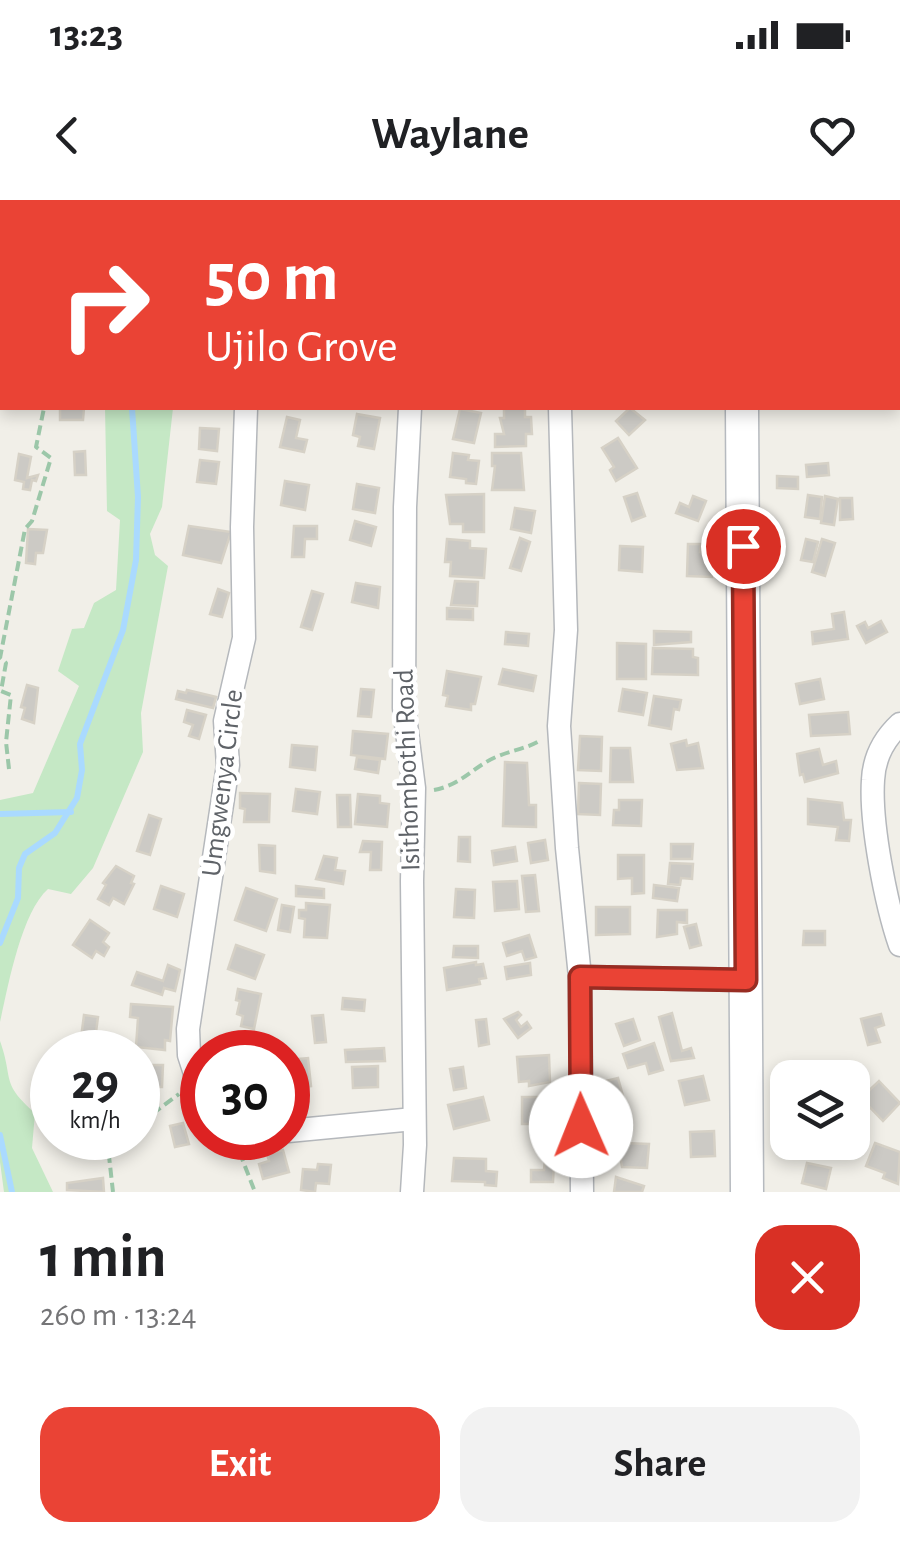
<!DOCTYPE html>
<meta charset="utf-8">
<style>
:root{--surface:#fff;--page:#f2f2f2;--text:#202124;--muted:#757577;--accent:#ea4335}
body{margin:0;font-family:"Alegreya Sans",sans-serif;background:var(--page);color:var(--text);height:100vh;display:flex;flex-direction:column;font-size:38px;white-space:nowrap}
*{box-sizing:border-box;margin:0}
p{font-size:32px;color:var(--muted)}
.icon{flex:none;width:55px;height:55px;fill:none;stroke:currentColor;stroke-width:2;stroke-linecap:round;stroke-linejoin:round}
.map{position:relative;height:992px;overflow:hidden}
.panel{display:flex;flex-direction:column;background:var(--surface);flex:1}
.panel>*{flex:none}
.top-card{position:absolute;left:0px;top:0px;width:900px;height:210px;box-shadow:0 5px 15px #0003;background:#ea4335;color:#fff;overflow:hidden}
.buttons{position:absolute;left:770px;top:860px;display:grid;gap:20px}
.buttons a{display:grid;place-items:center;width:100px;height:100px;border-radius:20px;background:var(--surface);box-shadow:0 5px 15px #0003;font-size:50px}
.speed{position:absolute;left:30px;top:830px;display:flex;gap:20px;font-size:50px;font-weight:700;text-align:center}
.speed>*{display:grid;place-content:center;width:130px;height:130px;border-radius:50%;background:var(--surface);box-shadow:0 5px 15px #0003;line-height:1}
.speed small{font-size:25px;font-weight:400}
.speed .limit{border:15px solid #d22;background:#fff;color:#111}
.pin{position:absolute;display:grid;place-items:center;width:85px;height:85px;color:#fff;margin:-42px;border:5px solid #fff;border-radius:50%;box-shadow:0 2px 10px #0007}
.me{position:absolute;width:110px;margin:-55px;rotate:359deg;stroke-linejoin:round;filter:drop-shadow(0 0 8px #0008)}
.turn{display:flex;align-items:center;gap:35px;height:210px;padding:0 40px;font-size:45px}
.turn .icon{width:130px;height:130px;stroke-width:2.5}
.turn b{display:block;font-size:70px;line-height:85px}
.round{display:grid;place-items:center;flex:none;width:105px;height:105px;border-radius:30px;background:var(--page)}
.head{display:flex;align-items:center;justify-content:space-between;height:170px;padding:0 40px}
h1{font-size:60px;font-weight:600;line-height:75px}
.primary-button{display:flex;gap:20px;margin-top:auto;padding:20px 40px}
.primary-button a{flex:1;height:115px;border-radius:30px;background:var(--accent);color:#fff;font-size:40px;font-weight:600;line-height:115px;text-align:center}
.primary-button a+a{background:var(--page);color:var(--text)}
.status{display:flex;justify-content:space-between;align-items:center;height:70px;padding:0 50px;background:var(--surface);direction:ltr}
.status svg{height:28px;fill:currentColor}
header{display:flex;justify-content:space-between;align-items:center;height:130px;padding:0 40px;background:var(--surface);font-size:45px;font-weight:600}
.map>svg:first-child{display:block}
.green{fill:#c5e8c5}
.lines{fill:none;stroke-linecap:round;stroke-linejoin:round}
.stream{stroke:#aadaff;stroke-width:6}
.building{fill:#cccac5;stroke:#d6d1c6;stroke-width:2.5}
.street-casing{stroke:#b5b8bc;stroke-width:25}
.secondary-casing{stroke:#b6babf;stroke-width:35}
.path{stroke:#9cc7a9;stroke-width:4;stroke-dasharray:10 5;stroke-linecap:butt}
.street{stroke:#fff;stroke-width:22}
.secondary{stroke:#fff;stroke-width:32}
.route-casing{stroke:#982c22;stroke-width:25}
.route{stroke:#ea4335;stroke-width:18}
.labels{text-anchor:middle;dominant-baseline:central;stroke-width:9;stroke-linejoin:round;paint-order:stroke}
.street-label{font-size:28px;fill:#5f6368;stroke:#fff}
</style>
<div class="status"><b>13:23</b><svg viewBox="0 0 49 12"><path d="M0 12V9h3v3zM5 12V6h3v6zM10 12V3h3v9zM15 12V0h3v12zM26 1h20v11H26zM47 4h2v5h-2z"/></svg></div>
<header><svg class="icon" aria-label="back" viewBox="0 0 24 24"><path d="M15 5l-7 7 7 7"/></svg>Waylane<svg class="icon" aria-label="heart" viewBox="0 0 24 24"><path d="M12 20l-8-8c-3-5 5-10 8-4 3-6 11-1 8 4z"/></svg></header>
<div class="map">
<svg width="900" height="992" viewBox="0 0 900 992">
<rect width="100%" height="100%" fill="#f1efe8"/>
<g class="green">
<path d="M105 208H173L162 307 150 334 155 355 168 366 141 513 143 552 93 668 71 694 48 689C21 713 8 787 0 822V600L33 593 79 486 58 471 72 429 84 428 94 403 116 390 120 320 107 311Z"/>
<path d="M0 841C14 880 0 882 35 913L32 948 53 992H4L0 962Z"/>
</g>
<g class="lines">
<g class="stream">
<polyline points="139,0 139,2"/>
<polyline points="0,614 71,612"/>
<polyline points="0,743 18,698 19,668 25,654 55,633 77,598 82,570 80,544 123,430 136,360 138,297 132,208"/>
<polyline points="0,935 12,992"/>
</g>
</g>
<g class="building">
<polygon points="60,208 84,208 83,220 60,220"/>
<polygon points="504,208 525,208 525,217 531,217 532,234 526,234 526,246 495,247 495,234 504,234 500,218 504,218"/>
<polygon points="630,208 645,220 629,235 616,221"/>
<polygon points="460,209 481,213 474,243 453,239"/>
<polygon points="357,214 380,218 374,249 358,246 360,237 353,235"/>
<polygon points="287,217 300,220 296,238 307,240 304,252 280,247"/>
<polygon points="200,228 219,229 217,251 199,249"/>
<polygon points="618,238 637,268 616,281 610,270 614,267 602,248"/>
<polygon points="85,251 86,275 75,275 74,252"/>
<polygon points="453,253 469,255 468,260 479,261 476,284 466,283 466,279 450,277"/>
<polygon points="492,253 521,253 524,290 492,290 495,266 492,266"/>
<polygon points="19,254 31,257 27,278 38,275 36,281 32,280 30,290 23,289 24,282 15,280"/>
<polygon points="200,260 219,262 216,284 197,282"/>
<polygon points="828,263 829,275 807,277 806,265"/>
<polygon points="777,276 798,277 798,289 777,288"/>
<polygon points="285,281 309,285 305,310 281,305"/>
<polygon points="357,284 379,288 375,313 353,309"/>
<polygon points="637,293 645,316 632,321 624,297"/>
<polygon points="484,294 484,332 463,332 463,324 450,324 446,295"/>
<polygon points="808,295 822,297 820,319 805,317"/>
<polygon points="693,296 706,301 698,321 676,313 680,303 689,307"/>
<polygon points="825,296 838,299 834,325 821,323"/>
<polygon points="840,298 852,298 853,319 840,320"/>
<polygon points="515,308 535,311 531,333 511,329"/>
<polygon points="355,321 376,327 371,346 350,340"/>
<polygon points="189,326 231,332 221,363 183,355"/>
<polygon points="294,326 317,326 317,339 305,339 304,357 292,357"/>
<polygon points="28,329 47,330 43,353 36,353 35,364 26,363"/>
<polygon points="520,338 530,342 521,371 510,368"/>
<polygon points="447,339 470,341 470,348 486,349 484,378 450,376 451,362 445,362"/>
<polygon points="806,339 818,342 813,362 801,360"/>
<polygon points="822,339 835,343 825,376 812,372"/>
<polygon points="688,344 701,344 700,352 713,353 712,377 687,376"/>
<polygon points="620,346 643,347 642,372 619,370"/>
<polygon points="455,381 478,382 477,406 451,405"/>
<polygon points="356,383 380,387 378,408 352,402"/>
<polygon points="218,389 229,393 222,417 210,414"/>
<polygon points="312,391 323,394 312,430 301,427"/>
<polygon points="447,408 473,409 473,420 447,419"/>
<polygon points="844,412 848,439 813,444 812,432 834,429 832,414"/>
<polygon points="881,421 887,432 866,443 857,426 865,422 868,428"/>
<polygon points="654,431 691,432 691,442 654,445"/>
<polygon points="506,432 529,434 528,446 505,444"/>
<polygon points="617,443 646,444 646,479 617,479"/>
<polygon points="653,448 693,449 693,457 698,458 698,475 652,474"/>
<polygon points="503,469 536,476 533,491 499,484"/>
<polygon points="447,471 481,477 475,504 471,504 471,510 446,506 448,496 443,495"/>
<polygon points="820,479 824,499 800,504 796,484"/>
<polygon points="27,485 38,488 34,523 22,519 25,508 21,507"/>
<polygon points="361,489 374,490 371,517 358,516"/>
<polygon points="623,489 647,493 643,515 619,511"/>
<polygon points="187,490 216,497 213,508 176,499 178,491 186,493"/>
<polygon points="654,496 681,500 679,510 674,509 671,529 649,525"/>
<polygon points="187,510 206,515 199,539 189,536 193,525 184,522"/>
<polygon points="848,512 850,534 811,536 809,515"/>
<polygon points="353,531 388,534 385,559 351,555"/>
<polygon points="580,536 602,537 601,571 578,570"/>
<polygon points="686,540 687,546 698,543 703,568 677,570 671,544"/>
<polygon points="292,545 317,547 315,570 290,567"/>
<polygon points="611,548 630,548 633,582 610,582"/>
<polygon points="819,549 823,565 836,561 838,573 805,582 803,574 800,575 797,554"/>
<polygon points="357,557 380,560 378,573 355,569"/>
<polygon points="505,562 527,563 529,605 536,605 536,627 503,626"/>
<polygon points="579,583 601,584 600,615 578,614"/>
<polygon points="296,589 320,592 317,614 293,611"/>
<polygon points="240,593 270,594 269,622 244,622 245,609 240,608"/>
<polygon points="358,594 380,596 380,603 389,604 387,627 355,624"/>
<polygon points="337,595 350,595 351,627 338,627"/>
<polygon points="808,599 842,603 844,620 851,620 849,641 836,640 838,627 808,624"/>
<polygon points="619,600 642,600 641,626 613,625 614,610 619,610"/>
<polygon points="149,615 161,619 150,655 137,651"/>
<polygon points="459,637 470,637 470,662 458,661"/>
<polygon points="545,640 548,660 531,663 528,643"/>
<polygon points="363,641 382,642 381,670 370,670 371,652 360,652"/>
<polygon points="671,644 693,644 692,659 671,659"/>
<polygon points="259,645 275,646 275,673 260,671"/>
<polygon points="515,647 517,661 494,665 492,651"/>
<polygon points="618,655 644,655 644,693 632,694 632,678 618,679"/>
<polygon points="324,656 337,658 335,670 345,671 343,684 316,679"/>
<polygon points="670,663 693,664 692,679 681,678 680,685 668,684"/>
<polygon points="116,666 134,676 131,683 134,684 124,704 113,698 109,705 98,699 106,685 103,683"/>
<polygon points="535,675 539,711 526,712 522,676"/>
<polygon points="517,681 519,709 495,711 493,682"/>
<polygon points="654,685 679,688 677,701 653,698"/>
<polygon points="161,686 184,694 177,717 154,709"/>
<polygon points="296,686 324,689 324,698 296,696"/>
<polygon points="246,688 277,699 266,731 235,720"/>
<polygon points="456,689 475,690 474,718 454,717"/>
<polygon points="306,703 330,705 327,738 304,737 305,719 299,718 299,710 306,710"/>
<polygon points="282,705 294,707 290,732 278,730"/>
<polygon points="596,707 630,707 630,734 596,735"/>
<polygon points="658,710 687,710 687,723 677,722 677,734 657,737"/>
<polygon points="90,720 109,733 103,742 109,747 104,756 96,751 92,758 73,745"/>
<polygon points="696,724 701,745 690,748 684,727"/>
<polygon points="804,731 825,731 825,745 803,745"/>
<polygon points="529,735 536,757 525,760 522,751 507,756 503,743"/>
<polygon points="236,745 264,755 255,779 228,769"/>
<polygon points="454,746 478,746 478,758 453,757"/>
<polygon points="476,762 476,765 483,764 486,778 479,779 480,784 447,790 444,768"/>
<polygon points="530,763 531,775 507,779 505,767"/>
<polygon points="168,765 180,770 175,791 164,788 162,795 132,785 137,772 163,781"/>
<polygon points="238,789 261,794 254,829 241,826 243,816 237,814 240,801 236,800"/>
<polygon points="343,798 365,800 364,811 342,809"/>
<polygon points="131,804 173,807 170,841 165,840 165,850 136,847 138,818 130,817"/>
<polygon points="518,812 521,815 516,820 521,827 527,822 531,828 518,838 504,819"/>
<polygon points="672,813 682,851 691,848 694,858 671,861 659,817"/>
<polygon points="881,814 884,825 875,828 880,842 868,845 861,819"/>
<polygon points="84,815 98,817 95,840 81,838"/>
<polygon points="323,815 326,842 315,843 312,816"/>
<polygon points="486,819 489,844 479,846 476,820"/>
<polygon points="633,819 640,840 624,846 616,824"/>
<polygon points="235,839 263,839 263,852 242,852 243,849 235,848"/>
<polygon points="654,843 663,870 649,874 646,863 628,868 623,854"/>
<polygon points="384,848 385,861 346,862 345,850"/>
<polygon points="549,855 550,882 529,886 529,881 519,882 517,857"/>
<polygon points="308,858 311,886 288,888 288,860"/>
<polygon points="144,865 163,865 162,887 144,887"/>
<polygon points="378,866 378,887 353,888 352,867"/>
<polygon points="463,867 466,888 454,890 450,869"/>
<polygon points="703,876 709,900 685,905 679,881"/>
<polygon points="618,878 625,903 612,906 606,881"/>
<polygon points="879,881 900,903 883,921 861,898"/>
<polygon points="483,897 489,920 454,929 448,905"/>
<polygon points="522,897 547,897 547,907 554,907 553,921 548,921 548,930 532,930 532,924 522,924"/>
<polygon points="183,923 189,944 175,947 170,926"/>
<polygon points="714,931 715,956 691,957 690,932"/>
<polygon points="623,943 649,944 647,968 622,967 619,947 623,947"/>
<polygon points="875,943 900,952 898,984 883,978 885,973 866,966"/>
<polygon points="283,950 289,972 263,979 259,964 269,961 267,954"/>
<polygon points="454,958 486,959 486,971 497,972 496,986 485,985 485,982 452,981"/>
<polygon points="545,959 554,959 553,982 531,982 531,970 544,970"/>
<polygon points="807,963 831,968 826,989 802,983"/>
<polygon points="318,964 331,965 329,984 316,983 315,992 301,990 303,969 317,970"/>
<polygon points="616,977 644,986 642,992 614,992"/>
<polygon points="103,978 104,992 67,990 67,983"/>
</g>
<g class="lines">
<defs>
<g id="street">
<polyline points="258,2 258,0"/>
<polyline points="425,2 425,0"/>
<polyline points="580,2 580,0"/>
<polyline points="410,208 405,307 404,508 414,588 412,681 415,945 412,992"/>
<polyline points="560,208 566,430 559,526 567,648 580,777 582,992"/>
<path d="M900 524C884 539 874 558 873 580 870 623 886 704 900 745"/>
<polyline points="580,777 746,780"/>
<polyline points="202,895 189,855 188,829 228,565 225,521 244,438 242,327 246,208"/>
<polyline points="288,931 414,919"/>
</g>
<g id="secondary">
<polyline points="764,2 765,0"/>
<polyline points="742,208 747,992"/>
</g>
</defs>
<use href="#street" class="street-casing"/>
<use href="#secondary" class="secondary-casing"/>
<g class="path">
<polyline points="0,60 2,65"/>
<polyline points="9,569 6,542 11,495 1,491 6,463 0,458 25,329 32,321 51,258 36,247 44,208"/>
<path d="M434 590C461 585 473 567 496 557 512 550 526 549 541 540"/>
<polyline points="138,918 152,914 179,894"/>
<polyline points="107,938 113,992"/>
<polyline points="234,938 255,992"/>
</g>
<use href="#street" class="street"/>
<use href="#secondary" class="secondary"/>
</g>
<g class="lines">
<defs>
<polyline id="route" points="581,926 580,777 746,780 743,346"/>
</defs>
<use href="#route" class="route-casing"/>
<use href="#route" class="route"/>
</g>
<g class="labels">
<g class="street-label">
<text transform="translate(408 570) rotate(-92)">Isithombothi Road</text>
<text transform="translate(223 583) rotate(-83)">Umgwenya Circle</text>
</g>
</g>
</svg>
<div class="buttons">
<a><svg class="icon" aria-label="layers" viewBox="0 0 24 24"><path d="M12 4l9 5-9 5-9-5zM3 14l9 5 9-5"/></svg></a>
</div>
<div class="speed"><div>29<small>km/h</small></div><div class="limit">30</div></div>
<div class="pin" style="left:743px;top:346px;background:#d93025"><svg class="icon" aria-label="arrive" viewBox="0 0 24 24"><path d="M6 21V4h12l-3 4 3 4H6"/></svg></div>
<svg class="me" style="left:581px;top:926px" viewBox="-20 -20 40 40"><circle r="19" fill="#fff"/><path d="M0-13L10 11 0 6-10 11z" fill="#ea4335"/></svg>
<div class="top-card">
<div class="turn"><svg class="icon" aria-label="right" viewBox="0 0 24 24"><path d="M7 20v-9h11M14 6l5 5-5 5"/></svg><div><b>50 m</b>Ujilo Grove</div></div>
</div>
</div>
<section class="panel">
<div class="head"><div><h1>1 min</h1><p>260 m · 13:24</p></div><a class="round" style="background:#d93025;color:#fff"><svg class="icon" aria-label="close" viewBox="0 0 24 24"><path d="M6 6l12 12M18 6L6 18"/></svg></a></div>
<div class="primary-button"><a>Exit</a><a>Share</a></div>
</section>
